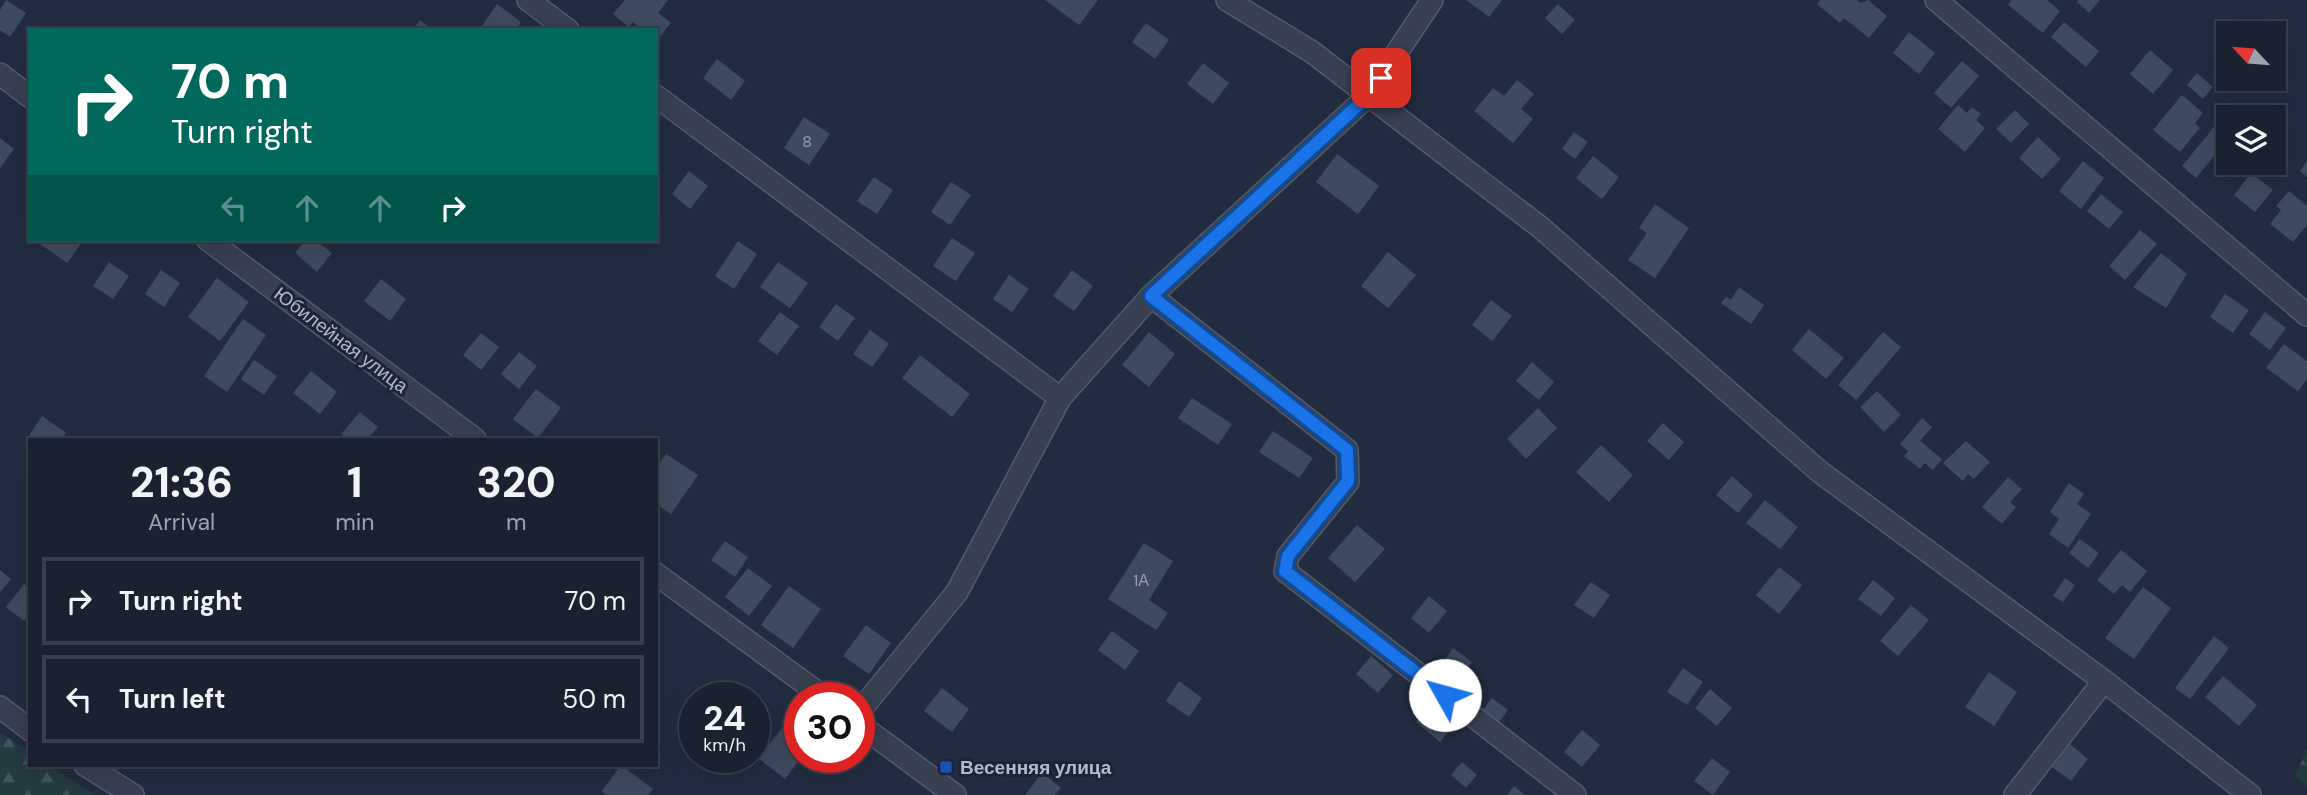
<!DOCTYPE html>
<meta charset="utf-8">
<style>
:root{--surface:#1a2130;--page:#272e3c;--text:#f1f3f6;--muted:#9fa3ab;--line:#383e4c}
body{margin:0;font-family:"DM Sans",sans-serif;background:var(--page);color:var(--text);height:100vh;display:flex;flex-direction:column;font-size:26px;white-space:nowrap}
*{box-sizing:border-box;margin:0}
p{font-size:23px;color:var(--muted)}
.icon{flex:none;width:38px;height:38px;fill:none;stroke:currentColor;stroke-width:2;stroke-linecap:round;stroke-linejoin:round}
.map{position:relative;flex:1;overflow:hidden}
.side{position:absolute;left:28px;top:438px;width:630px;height:329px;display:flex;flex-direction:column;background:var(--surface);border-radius:0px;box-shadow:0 7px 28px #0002,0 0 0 2px var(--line)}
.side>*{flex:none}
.hud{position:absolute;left:28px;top:28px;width:630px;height:214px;border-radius:0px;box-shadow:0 7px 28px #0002,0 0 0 2px var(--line);background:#00695c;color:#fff;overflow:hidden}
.needle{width:46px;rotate:296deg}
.fabs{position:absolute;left:2216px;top:21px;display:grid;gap:14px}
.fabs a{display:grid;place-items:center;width:70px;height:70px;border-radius:0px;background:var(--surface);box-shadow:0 7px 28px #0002,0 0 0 2px var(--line);font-size:35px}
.speed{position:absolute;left:679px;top:682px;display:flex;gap:14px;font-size:35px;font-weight:700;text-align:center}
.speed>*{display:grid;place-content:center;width:91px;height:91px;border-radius:50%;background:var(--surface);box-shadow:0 7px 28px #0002,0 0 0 2px var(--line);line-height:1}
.speed small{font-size:18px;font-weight:400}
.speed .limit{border:10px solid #d22;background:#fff;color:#111}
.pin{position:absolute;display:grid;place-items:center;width:60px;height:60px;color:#fff;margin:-30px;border-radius:14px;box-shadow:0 4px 10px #0006}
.me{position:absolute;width:77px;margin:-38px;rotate:308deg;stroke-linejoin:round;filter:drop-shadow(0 0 5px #0008)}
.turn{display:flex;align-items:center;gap:24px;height:147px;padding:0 28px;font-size:32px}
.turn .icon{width:91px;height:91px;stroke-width:2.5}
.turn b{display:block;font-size:49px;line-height:60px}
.lanes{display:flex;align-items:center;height:66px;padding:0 28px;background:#0003;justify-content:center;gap:35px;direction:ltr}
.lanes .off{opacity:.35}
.eta{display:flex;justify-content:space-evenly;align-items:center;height:119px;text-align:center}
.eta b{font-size:42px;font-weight:800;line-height:49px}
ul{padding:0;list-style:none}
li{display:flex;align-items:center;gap:21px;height:88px;margin:0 14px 10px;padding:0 14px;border:4px solid var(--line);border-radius:0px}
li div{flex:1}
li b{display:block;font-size:26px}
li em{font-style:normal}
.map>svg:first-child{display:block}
.forest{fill:url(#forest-firs)}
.building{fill:#3e4a5f}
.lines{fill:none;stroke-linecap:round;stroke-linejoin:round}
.minor-casing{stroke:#525a6b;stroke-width:24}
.minor{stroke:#373f50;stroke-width:21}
.route-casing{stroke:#114b97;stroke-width:18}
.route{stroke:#1a73e8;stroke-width:12}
.transit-dot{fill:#1a4fb4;stroke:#1c2435;stroke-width:2.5}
.labels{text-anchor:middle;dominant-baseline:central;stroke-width:6;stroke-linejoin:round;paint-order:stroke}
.number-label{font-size:16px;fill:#969eb0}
.street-label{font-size:19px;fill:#b3bacb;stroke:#1c2435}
.poi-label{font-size:19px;font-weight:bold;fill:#b3bacb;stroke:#1c2435;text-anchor:start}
</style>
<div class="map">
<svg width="2307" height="795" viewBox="0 0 2307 795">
<defs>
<pattern id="forest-firs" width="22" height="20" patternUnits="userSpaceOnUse" patternTransform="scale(1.75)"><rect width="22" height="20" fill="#243b41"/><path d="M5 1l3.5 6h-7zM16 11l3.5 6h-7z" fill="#41555b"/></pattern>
</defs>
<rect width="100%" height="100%" fill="#222c40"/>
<g class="forest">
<polygon points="0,733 30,752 30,765 49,765 95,795 0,795"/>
<polygon points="2307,750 2307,785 2295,776"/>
</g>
<g class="building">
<polygon points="6,0 26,13 10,37 0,30 0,10"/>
<polygon points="625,0 668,0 658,13 671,23 656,41 656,30 642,30 633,22 629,27 613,14"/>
<polygon points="1045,0 1098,0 1079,25"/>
<polygon points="1466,0 1502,0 1489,17"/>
<polygon points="1820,0 1857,0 1861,3 1868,0 1887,16 1869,38 1844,18 1840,23 1817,4"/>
<polygon points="2011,0 2047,0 2060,11 2043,33 2008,5"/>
<polygon points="2078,0 2100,0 2089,13 2077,2"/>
<polygon points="497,4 521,22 516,30 479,30"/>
<polygon points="1558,4 1575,20 1562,34 1545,18"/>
<polygon points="420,20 433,30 413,30"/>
<polygon points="2064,22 2099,51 2086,67 2051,37"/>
<polygon points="1146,23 1169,40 1155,59 1132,42"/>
<polygon points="1909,32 1935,53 1919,74 1893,53"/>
<polygon points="2150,50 2173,70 2153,94 2130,74"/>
<polygon points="717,59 745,81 731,100 703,78"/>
<polygon points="1962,61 1979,76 1951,108 1934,93"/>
<polygon points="1203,63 1229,83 1213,104 1187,84"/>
<polygon points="2197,73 2213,87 2203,99 2187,85"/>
<polygon points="1517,80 1534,94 1521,109 1533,119 1513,143 1474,111 1493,88 1504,96"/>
<polygon points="2182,95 2203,113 2195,123 2200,128 2180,152 2153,130"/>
<polygon points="1958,105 1967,113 1972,107 1981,114 1976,120 1985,128 1965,152 1938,129"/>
<polygon points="2015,110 2029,124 2011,143 1996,129"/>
<polygon points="804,117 830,134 809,165 784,148"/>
<polygon points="2214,127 2228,139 2196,178 2182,166"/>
<polygon points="1574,132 1588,142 1575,159 1562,149"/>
<polygon points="2038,137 2061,159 2042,179 2019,158"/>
<polygon points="0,138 14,149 0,168"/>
<polygon points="1337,154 1379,186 1358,214 1316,182"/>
<polygon points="1593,156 1619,177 1602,199 1576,178"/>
<polygon points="2083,161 2104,178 2081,209 2059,191"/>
<polygon points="2307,161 2307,177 2300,171"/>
<polygon points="689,171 708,186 690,209 672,194"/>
<polygon points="2251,173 2273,190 2255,212 2234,195"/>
<polygon points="874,177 893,190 877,214 857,201"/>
<polygon points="951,182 971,195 950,225 931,212"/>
<polygon points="2289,191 2307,206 2307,225 2293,242 2270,224 2281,210 2276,206"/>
<polygon points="2101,194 2123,212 2109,229 2087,211"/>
<polygon points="1655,204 1689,228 1655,278 1628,260 1647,233 1639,228"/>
<polygon points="2140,230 2157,244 2125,280 2109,266"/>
<polygon points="952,238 975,253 956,281 933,266"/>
<polygon points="43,240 82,240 83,241 67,263 40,244"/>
<polygon points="306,240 315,240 332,253 317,272 295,253"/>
<polygon points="738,241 757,254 734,289 715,276"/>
<polygon points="1388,252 1416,275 1388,308 1361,286"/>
<polygon points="2161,253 2187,274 2166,308 2133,287"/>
<polygon points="109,262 129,276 113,299 93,286"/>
<polygon points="778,262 808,283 790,308 760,287"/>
<polygon points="161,270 180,283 164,307 145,294"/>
<polygon points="1072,270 1093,286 1074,311 1053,296"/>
<polygon points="1009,275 1029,289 1012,312 993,299"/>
<polygon points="217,278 249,302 220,341 188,317"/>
<polygon points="381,279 406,299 390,321 364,301"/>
<polygon points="1739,287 1764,305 1751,324 1721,303 1726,297 1731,300"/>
<polygon points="2225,294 2249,310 2233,333 2210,317"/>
<polygon points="1491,300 1512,316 1492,341 1472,325"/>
<polygon points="836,304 855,318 838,341 819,327"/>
<polygon points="780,312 799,326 777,355 758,341"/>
<polygon points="2265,312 2286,328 2270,350 2249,334"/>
<polygon points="243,319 266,335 227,392 204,376"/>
<polygon points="1809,329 1844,358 1826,379 1792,350"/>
<polygon points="870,330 889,344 872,367 853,354"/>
<polygon points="1149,332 1175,354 1149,387 1122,365"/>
<polygon points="1883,332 1901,347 1856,400 1838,385"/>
<polygon points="481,333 499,347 481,370 463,355"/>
<polygon points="2284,344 2307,361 2307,379 2298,391 2266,368"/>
<polygon points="519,352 537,366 519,389 501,374"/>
<polygon points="920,355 970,394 952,417 902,378"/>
<polygon points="254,360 277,376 264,395 241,379"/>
<polygon points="1532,362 1554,382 1539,400 1516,381"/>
<polygon points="311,371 337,392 320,414 293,393"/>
<polygon points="536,389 561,408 538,438 513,419"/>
<polygon points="1877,391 1901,415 1884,432 1860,407"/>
<polygon points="1192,398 1232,424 1218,445 1178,418"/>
<polygon points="1538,408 1557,428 1526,459 1507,439"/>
<polygon points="360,412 378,427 368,439 348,439 341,434"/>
<polygon points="42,416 66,433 61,439 35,439 29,435"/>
<polygon points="1922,418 1932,427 1920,441 1942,459 1933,470 1925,463 1920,469 1904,456 1908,451 1900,444"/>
<polygon points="1663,423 1684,442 1669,460 1647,441"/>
<polygon points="1273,431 1313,458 1299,478 1259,452"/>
<polygon points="1966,441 1990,462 1974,479 1968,474 1963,481 1943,463"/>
<polygon points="1601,445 1633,475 1609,502 1576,472"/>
<polygon points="666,454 698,475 671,514 656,504 656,467"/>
<polygon points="1732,476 1753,495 1738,513 1716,495"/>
<polygon points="2008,477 2022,489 2010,502 2016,507 2002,524 1982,507"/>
<polygon points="2069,483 2084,494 2077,504 2091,514 2068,548 2049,534 2059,519 2050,512"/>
<polygon points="1765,500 1798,527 1780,549 1746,523"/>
<polygon points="1357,525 1385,549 1355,582 1328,558"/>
<polygon points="2080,539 2099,553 2088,568 2069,553"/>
<polygon points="725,541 748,557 735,577 711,560"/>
<polygon points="1144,543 1173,561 1149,600 1168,613 1156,630 1108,599"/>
<polygon points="2121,550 2147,571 2130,592 2122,585 2114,594 2097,580"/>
<polygon points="1779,567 1802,585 1779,614 1756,595"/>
<polygon points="748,568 772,586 749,616 725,597"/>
<polygon points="0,570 11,579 0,592"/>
<polygon points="2065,578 2075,585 2063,602 2053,596"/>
<polygon points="1873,580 1895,598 1881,616 1858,599"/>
<polygon points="1591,582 1610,595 1594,618 1574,605"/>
<polygon points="24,584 30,589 30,615 24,621 6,607"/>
<polygon points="789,586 821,609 793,648 761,625"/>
<polygon points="2143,587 2171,608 2134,659 2105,638"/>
<polygon points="1429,596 1447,611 1429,633 1411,618"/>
<polygon points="1911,605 1929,620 1898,656 1880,641"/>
<polygon points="866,625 891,643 869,674 843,656"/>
<polygon points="1112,631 1139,651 1125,670 1098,650"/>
<polygon points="2214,636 2229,648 2190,699 2175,688"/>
<polygon points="1453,648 1472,662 1456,686 1437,672"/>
<polygon points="1371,656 1393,675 1378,693 1356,674"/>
<polygon points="1683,668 1703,682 1687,705 1667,692"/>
<polygon points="1989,672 2017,692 1994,726 1965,707"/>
<polygon points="2223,676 2257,705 2239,726 2205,697"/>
<polygon points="1179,681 1202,698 1189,717 1166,701"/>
<polygon points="734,684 758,701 754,706 754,698 724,698"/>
<polygon points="942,688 969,709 952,732 924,711"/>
<polygon points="1710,689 1732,708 1717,726 1695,708"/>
<polygon points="1439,693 1464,712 1440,742 1416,722"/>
<polygon points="1492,698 1508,710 1494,729 1478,717"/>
<polygon points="784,726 800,739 801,758 785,779 758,758"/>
<polygon points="1582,730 1600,745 1582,767 1564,752"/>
<polygon points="2070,744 2088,759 2071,781 2052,767"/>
<polygon points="1712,758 1730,772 1713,795 1694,781"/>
<polygon points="1462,762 1477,775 1466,788 1451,775"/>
<polygon points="621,765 653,789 648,795 606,795 602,791"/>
<polygon points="1042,773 1061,788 1055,795 1025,795"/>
<polygon points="1514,786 1525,795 1507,795"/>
</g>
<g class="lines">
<defs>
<g id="minor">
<polyline points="528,0 568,30"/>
<polyline points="1227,0 1312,52 1540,227 1820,472 2104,681 2250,795"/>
<polyline points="1936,0 2307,315"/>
<polyline points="0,74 30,97"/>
<polyline points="656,96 1060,398"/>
<polyline points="208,240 475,439"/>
<polyline points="1151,296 1347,450 1348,482 1288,556 1285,571 1575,795"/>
<polyline points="656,574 825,698"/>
<polyline points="0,707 30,730"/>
<polyline points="859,712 957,592 1060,398 1151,296 1368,96 1432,0"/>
<polyline points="859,724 955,795"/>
<polyline points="85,765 133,795"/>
<polyline points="2015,795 2104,681"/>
</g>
</defs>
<use href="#minor" class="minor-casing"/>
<use href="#minor" class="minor"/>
</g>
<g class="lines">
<defs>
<polyline id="route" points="1381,78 1368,96 1151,296 1347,450 1348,481 1288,556 1285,571 1445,695"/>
</defs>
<use href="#route" class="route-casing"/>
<use href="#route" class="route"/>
</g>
<rect class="transit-dot" x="939" y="760" width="14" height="14" rx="3.5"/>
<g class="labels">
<g class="number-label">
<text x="807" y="141">8</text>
<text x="1141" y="580">1А</text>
</g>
<g class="street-label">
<text transform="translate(341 340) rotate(37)">Юбилейная улица</text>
</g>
<g class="poi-label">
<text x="960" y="767">Весенняя улица</text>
</g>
</g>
</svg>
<div class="fabs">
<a><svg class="needle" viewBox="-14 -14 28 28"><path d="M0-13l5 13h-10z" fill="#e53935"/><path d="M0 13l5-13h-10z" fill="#9fa3ab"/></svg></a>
<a><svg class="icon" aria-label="layers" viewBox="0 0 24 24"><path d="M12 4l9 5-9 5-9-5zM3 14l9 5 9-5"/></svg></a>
</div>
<div class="speed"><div>24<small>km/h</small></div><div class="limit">30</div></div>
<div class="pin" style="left:1381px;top:78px;background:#d93025"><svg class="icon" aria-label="arrive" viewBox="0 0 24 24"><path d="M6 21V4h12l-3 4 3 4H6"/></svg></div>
<svg class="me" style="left:1445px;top:695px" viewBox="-20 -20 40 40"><circle r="19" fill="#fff"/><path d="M0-13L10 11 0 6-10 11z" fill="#1a73e8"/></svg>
<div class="hud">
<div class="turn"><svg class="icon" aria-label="right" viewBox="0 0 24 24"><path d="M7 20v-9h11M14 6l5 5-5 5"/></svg><div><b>70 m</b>Turn right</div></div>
<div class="lanes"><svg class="icon off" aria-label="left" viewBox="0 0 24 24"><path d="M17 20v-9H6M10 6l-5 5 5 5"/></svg><svg class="icon off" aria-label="ahead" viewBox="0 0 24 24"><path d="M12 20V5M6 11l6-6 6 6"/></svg><svg class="icon off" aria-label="ahead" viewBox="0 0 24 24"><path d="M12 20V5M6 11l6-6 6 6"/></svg><svg class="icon" aria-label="right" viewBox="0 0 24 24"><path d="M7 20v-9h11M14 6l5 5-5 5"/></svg></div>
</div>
<section class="side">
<div class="eta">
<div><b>21:36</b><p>Arrival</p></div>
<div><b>1</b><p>min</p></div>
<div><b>320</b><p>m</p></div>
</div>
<ul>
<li><svg class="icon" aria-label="right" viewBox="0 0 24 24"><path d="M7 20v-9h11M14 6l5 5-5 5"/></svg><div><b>Turn right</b></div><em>70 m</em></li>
<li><svg class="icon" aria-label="left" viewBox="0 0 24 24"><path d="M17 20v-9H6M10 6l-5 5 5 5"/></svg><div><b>Turn left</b></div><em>50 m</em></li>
</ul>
</section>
</div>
